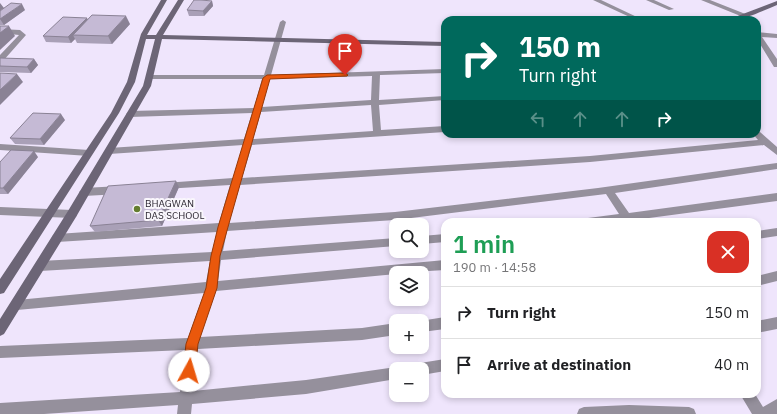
<!DOCTYPE html>
<meta charset="utf-8">
<style>
:root{--surface:#fff;--page:#f6f6f6;--text:#202124;--muted:#757577;--line:#e0e0e0}
body{margin:0;font-family:"IBM Plex Sans",sans-serif;background:var(--page);color:var(--text);height:100vh;display:flex;flex-direction:column;font-size:15px;white-space:nowrap}
*{box-sizing:border-box;margin:0}
p{font-size:13px;color:var(--muted)}
.icon{flex:none;width:22px;height:22px;fill:none;stroke:currentColor;stroke-width:2;stroke-linecap:round;stroke-linejoin:round}
.map{position:relative;flex:1;overflow:hidden}
.details{position:absolute;left:441px;top:218px;width:320px;height:180px;display:flex;flex-direction:column;background:var(--surface);border-radius:12px;box-shadow:0 2px 6px #0003}
.details>*{flex:none}
.hud{position:absolute;left:441px;top:16px;width:320px;height:122px;border-radius:12px;box-shadow:0 2px 6px #0003;background:#00695c;color:#fff;overflow:hidden}
.fabs{position:absolute;left:389px;top:218px;display:grid;gap:8px}
.fabs a{display:grid;place-items:center;width:40px;height:40px;border-radius:8px;background:var(--surface);box-shadow:0 2px 6px #0003;font-size:20px}
.pin{position:absolute;display:grid;place-items:center;width:34px;height:34px;color:#fff;margin:-41px -17px;border-radius:50% 50% 50% 0;rotate:-45deg;box-shadow:0 0 4px #0007}
.pin .icon{rotate:45deg}
.me{position:absolute;width:44px;margin:-22px;rotate:6deg;stroke-linejoin:round;filter:drop-shadow(0 0 3px #0008)}
.turn{display:flex;align-items:center;gap:14px;height:84px;padding:0 12px;font-size:18px}
.turn .icon{width:52px;height:52px;stroke-width:2.5}
.turn b{display:block;font-size:28px;line-height:34px}
.lanes{display:flex;align-items:center;height:38px;padding:0 12px;background:#0003;justify-content:center;gap:20px;direction:ltr}
.lanes .off{opacity:.35}
.round{display:grid;place-items:center;flex:none;width:42px;height:42px;border-radius:12px;background:var(--page)}
.summary{display:flex;align-items:center;justify-content:space-between;height:68px;padding:0 12px}
h1{font-size:24px;font-weight:600;line-height:30px;color:#1e9e55}
ul{padding:0;list-style:none}
li{display:flex;align-items:center;gap:12px;height:52px;padding:0 12px;border-top:1px solid var(--line)}
li div{flex:1}
li b{display:block;font-size:15px}
li em{font-style:normal}
.map>svg:first-child{display:block}
.lines{fill:none;stroke-linecap:round;stroke-linejoin:round}
.street{fill:#95909c;fill-rule:evenodd}
.secondary{fill:#6c6576;fill-rule:evenodd}
.wall{fill:#a9a0b7}
.shaded-wall{fill:#8a8295}
.building{fill:#c5bad5;stroke:#8a8295}
.route{fill:#ea580c;stroke:#983908}
.poi-dot{fill:#647d30;stroke:#f9f6fc;stroke-width:1.5}
.labels{text-anchor:middle;dominant-baseline:central;stroke-width:4;stroke-linejoin:round;paint-order:stroke}
.poi-label{font-size:10px;fill:#2c2732;stroke:#f9f6fc;text-anchor:start}
</style>
<div class="map">
<svg width="777" height="414" viewBox="0 0 777 414">
<rect width="100%" height="100%" fill="#efe5fc"/>
<g class="lines">
<g class="street">
<polygon points="593,0 601,0 639,18 634,19"/>
<polygon points="646,0 654,0 674,9 669,10"/>
<polygon points="701,0 710,0 748,15 751,20 745,20 743,17"/>
<path d="M283 20 286 22 271 75 445 69V73L380 75 379 100 445 96V100L379 105 381 130 445 126V132L252 145 242 178 590 156 758 140 753 134H757V131L760 132 777 147V155L764 145 590 162 240 185 229 223 395 212 598 188 777 163V169L615 193 629 213 777 193V201L634 220 635 222H583L584 219 588 218 619 214 606 194 395 220 227 231 223 251 396 238V246L221 260 218 281 445 260V270L396 273V274L216 291 200 337 362 328 396 323V335L362 340 198 349 193 391 306 380 396 367 401 369H396V379L306 394 192 404 191 414H177L178 405 44 414H0V403L180 392 185 350 0 358V346L188 338 204 293 17 310 13 309 11 305 13 301 17 300 206 282 210 261 40 271 36 269 34 266 36 263 40 261 212 252 217 232 57 242 53 241 52 238 53 235 57 234 219 223 230 185 164 189 159 186 164 183 233 178 243 145 109 154 105 151 109 148 244 139 252 113 130 117 126 114 130 111 254 108 262 79H150L146 77 150 75H264L280 22ZM372 76 371 100 262 107 270 79ZM371 105 373 131 253 139 261 112Z"/>
<polygon points="0,29 20,30 26,35 3,61 0,61 0,55 19,35 0,33"/>
<polygon points="757,32 777,34 777,38 762,37 777,59 777,67 774,67 757,39"/>
<polygon points="0,144 89,150 93,153 89,156 0,150"/>
<polygon points="120,186 125,190 120,194 84,196 79,192 84,188"/>
<polygon points="0,207 72,210 76,211 77,214 76,217 72,218 0,215"/>
<polygon points="777,228 777,236 757,239 757,231"/>
<polygon points="445,234 445,242 422,244 422,236"/>
<polygon points="777,271 777,281 757,286 757,276"/>
<polygon points="445,317 445,329 422,332 422,321 420,321"/>
<polygon points="777,317 777,329 757,333 757,321"/>
<polygon points="445,359 445,371 422,375 422,369 412,369 414,364"/>
<polygon points="740,394 755,394 763,407 777,399 777,414 752,414"/>
<polygon points="629,405 689,407 694,409 696,414 577,414 579,409 584,407"/>
</g>
<g class="secondary">
<polygon points="161,0 167,0 147,35 156,35 178,0 184,0 163,35 445,42 445,46 162,39 151,86 76,217 4,334 0,336 0,319 68,211 143,86 155,39 146,39 135,82 119,113 4,293 0,294 0,279 111,113 127,82 141,34"/>
<path d="M777 1V5C760 12 745 20 727 20Z"/>
</g>
</g>
<g class="wall">
<polygon points="212,1 213,6 204,16 189,16 187,10"/>
<polygon points="25,10 4,25 0,25 0,11"/>
<polygon points="130,24 112,44 77,43 75,39 71,43 46,42 43,36"/>
<polygon points="0,58 34,59 38,65 31,73 0,72"/>
<polygon points="65,120 44,145 15,144 10,138"/>
<polygon points="38,157 8,194 0,194 0,162"/>
<polygon points="179,187 162,226 95,232 90,226"/>
</g>
<g class="shaded-wall">
<polygon points="212,1 213,6 204,16 203,11"/>
<polygon points="0,3 4,8 0,11"/>
<polygon points="22,4 25,10 4,25 0,19"/>
<polygon points="126,16 130,24 112,44 108,36"/>
<polygon points="87,18 90,23 73,35 75,39 71,43 68,37"/>
<polygon points="9,26 15,36 0,50 0,33"/>
<polygon points="34,59 38,65 31,73 27,67"/>
<polygon points="17,74 23,82 0,105 0,90"/>
<polygon points="61,114 65,120 44,145 40,139"/>
<polygon points="34,151 38,157 8,194 3,188"/>
<polygon points="176,181 179,187 162,226 158,220"/>
</g>
<g class="building">
<polygon points="194,0 201,0 212,1 203,11 187,10"/>
<polygon points="11,3 22,4 0,19 0,11"/>
<polygon points="92,15 126,16 108,36 73,35"/>
<polygon points="63,17 87,18 68,37 43,36"/>
<polygon points="0,26 9,26 0,33"/>
<polygon points="0,58 34,59 27,67 0,66"/>
<polygon points="0,73 17,74 0,90"/>
<polygon points="33,113 61,114 40,139 10,138"/>
<polygon points="11,150 34,151 3,188 0,188 0,162"/>
<polygon points="176,181 158,220 90,226 108,186"/>
</g>
<polygon class="route" points="345,73 348,75 347,76 270,79 228,227 220,256 217,288 198,344 195,371 193,375 189,377 185,375 183,371 186,344 206,288 211,256 218,227 263,78 267,75"/>
<circle class="poi-dot" cx="137" cy="209" r="4"/>
<g class="labels">
<g class="poi-label">
<text x="145" y="203">BHAGWAN<tspan x="145" dy="12">DAS SCHOOL</tspan></text>
</g>
</g>
</svg>
<div class="fabs">
<a><svg class="icon" aria-label="search" viewBox="0 0 24 24"><circle cx="10" cy="10" r="6"/><path d="M15 15l6 6"/></svg></a>
<a><svg class="icon" aria-label="layers" viewBox="0 0 24 24"><path d="M12 4l9 5-9 5-9-5zM3 14l9 5 9-5"/></svg></a>
<a>+</a>
<a>−</a>
</div>
<div class="pin" style="left:345px;top:75px;background:#d93025"><svg class="icon" aria-label="arrive" viewBox="0 0 24 24"><path d="M6 21V4h12l-3 4 3 4H6"/></svg></div>
<svg class="me" style="left:189px;top:371px" viewBox="-20 -20 40 40"><circle r="19" fill="#fff"/><path d="M0-13L10 11 0 6-10 11z" fill="#ea580c"/></svg>
<div class="hud">
<div class="turn"><svg class="icon" aria-label="right" viewBox="0 0 24 24"><path d="M7 20v-9h11M14 6l5 5-5 5"/></svg><div><b>150 m</b>Turn right</div></div>
<div class="lanes"><svg class="icon off" aria-label="left" viewBox="0 0 24 24"><path d="M17 20v-9H6M10 6l-5 5 5 5"/></svg><svg class="icon off" aria-label="ahead" viewBox="0 0 24 24"><path d="M12 20V5M6 11l6-6 6 6"/></svg><svg class="icon off" aria-label="ahead" viewBox="0 0 24 24"><path d="M12 20V5M6 11l6-6 6 6"/></svg><svg class="icon" aria-label="right" viewBox="0 0 24 24"><path d="M7 20v-9h11M14 6l5 5-5 5"/></svg></div>
</div>
<section class="details">
<div class="summary"><div><h1>1 min</h1><p>190 m · 14:58</p></div><a class="round" style="background:#d93025;color:#fff"><svg class="icon" aria-label="close" viewBox="0 0 24 24"><path d="M6 6l12 12M18 6L6 18"/></svg></a></div>
<ul>
<li><svg class="icon" aria-label="right" viewBox="0 0 24 24"><path d="M7 20v-9h11M14 6l5 5-5 5"/></svg><div><b>Turn right</b></div><em>150 m</em></li>
<li><svg class="icon" aria-label="arrive" viewBox="0 0 24 24"><path d="M6 21V4h12l-3 4 3 4H6"/></svg><div><b>Arrive at destination</b></div><em>40 m</em></li>
</ul>
</section>
</div>
